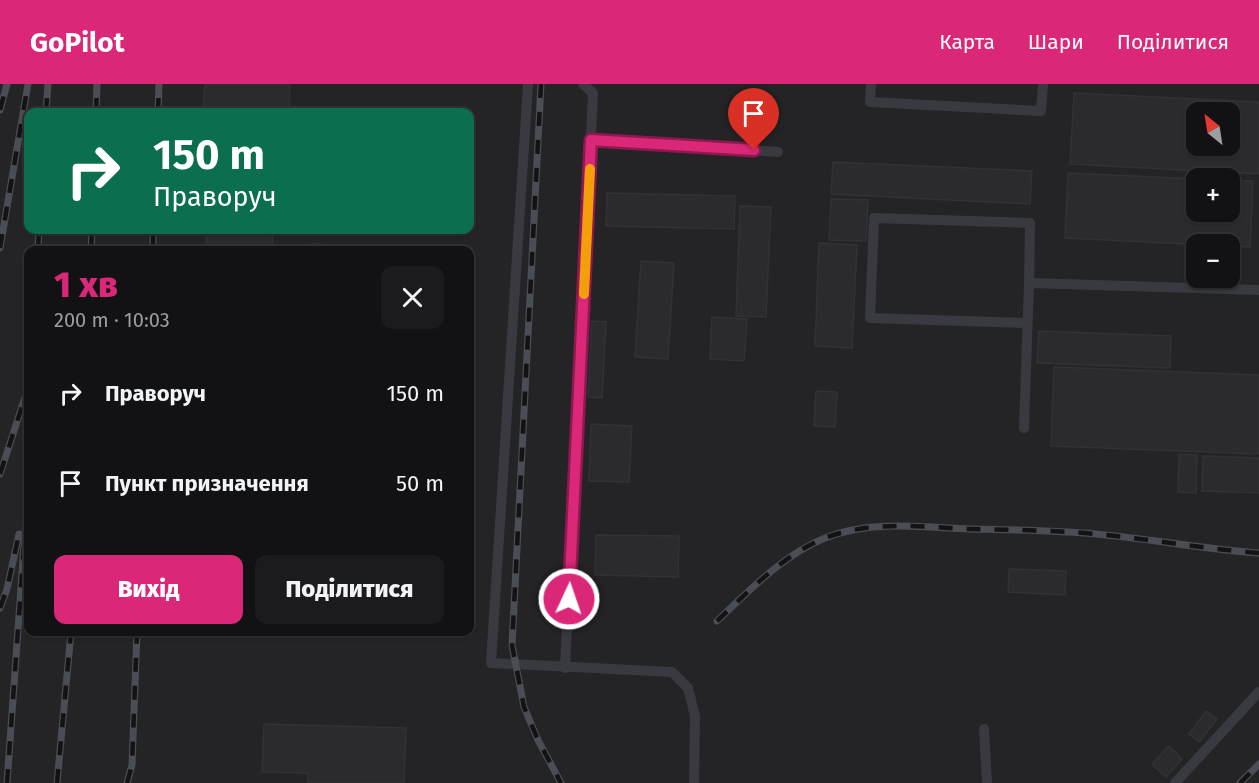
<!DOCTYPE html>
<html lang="uk">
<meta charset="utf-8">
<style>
:root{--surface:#121214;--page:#1b1b1d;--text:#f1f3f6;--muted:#9c9ea0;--line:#313234;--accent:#db2777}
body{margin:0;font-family:"Fira Sans",sans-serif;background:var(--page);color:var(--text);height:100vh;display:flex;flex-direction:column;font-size:22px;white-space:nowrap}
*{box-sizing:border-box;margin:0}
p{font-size:20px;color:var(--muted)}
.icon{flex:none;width:33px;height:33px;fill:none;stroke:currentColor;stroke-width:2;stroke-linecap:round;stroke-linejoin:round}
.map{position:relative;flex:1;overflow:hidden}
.panel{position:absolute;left:24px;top:162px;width:450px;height:390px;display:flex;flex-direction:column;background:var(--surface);border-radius:12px;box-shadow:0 2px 4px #0004,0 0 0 2px var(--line)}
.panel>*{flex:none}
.hud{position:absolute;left:24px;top:24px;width:450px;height:126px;border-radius:12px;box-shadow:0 2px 4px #0004,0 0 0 2px var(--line);background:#0b6e4f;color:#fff;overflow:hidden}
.needle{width:39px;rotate:330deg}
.tools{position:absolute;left:1186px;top:18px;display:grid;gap:12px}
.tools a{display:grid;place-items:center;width:54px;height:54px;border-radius:12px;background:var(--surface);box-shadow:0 2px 4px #0004,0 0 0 2px var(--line);font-size:30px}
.pin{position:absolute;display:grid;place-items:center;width:51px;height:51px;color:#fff;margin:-62px -26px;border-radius:50% 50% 50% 0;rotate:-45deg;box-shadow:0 0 6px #0007}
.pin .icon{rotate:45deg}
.me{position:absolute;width:66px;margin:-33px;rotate:3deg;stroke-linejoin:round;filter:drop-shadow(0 0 4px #0008)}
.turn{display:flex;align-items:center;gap:21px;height:126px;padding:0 30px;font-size:27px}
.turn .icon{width:78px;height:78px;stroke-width:2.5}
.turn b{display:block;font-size:42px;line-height:51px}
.round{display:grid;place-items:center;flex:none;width:63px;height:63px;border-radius:12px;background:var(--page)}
.headline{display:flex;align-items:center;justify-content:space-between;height:102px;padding:0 30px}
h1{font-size:36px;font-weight:800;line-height:45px;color:var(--accent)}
.button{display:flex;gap:12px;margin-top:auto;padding:12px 30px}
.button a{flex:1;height:69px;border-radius:12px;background:var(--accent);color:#fff;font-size:24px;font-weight:800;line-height:69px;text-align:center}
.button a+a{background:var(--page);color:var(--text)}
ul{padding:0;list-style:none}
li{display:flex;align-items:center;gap:18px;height:90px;padding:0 30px}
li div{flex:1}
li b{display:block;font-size:22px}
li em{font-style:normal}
header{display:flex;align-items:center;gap:36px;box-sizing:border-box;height:84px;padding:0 30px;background:var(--accent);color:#fff}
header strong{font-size:28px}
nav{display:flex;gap:33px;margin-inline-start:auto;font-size:21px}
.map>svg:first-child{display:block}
.built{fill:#242427;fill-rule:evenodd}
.building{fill:#2b2b2e;stroke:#323236;stroke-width:1.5;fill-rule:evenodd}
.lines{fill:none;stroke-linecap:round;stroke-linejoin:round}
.service{stroke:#393a3f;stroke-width:10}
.rail-casing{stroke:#4b4d54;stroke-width:7}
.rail{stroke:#131315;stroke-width:4.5;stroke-dasharray:14;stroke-linecap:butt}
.route-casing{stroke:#8e194d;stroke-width:15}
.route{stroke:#db2777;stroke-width:10}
.slow{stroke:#f59e0b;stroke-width:10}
</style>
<header>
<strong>GoPilot</strong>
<nav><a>Карта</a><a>Шари</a><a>Поділитися</a></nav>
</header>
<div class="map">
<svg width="1259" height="699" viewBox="0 0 1259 699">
<rect width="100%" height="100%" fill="#18181a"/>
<path class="built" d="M0 0H1259V699H0ZM28 28H470V146H28ZM1197 28H1230V62H1197ZM1197 94H1230V128H1197ZM1197 160H1230V194H1197ZM28 166H470V548H28Z"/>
<g class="building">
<polygon points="205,0 290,0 289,28 203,28"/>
<path d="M1074 9 1259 18V90L1070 80ZM1197 28H1230V62H1197Z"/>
<polygon points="833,78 1032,87 1030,120 831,110"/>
<polygon points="1068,89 1197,95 1197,128 1230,128 1230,96 1253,97 1250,163 1065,154"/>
<polygon points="607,109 735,112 734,145 606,142"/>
<polygon points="831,115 868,116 866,157 829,156"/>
<polygon points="740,122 771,123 766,233 736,232"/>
<polygon points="207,146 273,146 272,166 206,166"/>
<polygon points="819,159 857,161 852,264 815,262"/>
<polygon points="311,160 336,161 336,166 311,166"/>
<polygon points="641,177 674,179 668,275 635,273"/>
<polygon points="712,233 747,235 744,277 710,275"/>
<polygon points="592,237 606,238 602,314 588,313"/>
<polygon points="1039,247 1171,252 1170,284 1037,279"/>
<polygon points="1054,283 1259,291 1259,370 1051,362"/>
<polygon points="816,307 837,308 835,343 814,342"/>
<polygon points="591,340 632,342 629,398 589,397"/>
<polygon points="1179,370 1197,371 1196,409 1178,408"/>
<polygon points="1203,372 1259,374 1259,409 1202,407"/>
<polygon points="596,451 679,452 678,493 595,491"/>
<polygon points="1009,485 1066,487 1065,511 1008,508"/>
<polygon points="1206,627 1217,635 1199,658 1189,650"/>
<polygon points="264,640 406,644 404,699 308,699 308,689 262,688"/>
<polygon points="1169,662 1182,675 1166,693 1152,680"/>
</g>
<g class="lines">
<g class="service">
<polyline points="528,0 491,579 672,588 688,604 695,632 694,699"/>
<polyline points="871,0 870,18 1041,27 1043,0"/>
<polyline points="591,56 778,68"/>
<polyline points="1027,239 870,234 874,134 1030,139 1029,199"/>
<polyline points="1024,344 1029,199 1259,206"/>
<polyline points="565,584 593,9 583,0"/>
<polyline points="984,645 987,699"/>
<polyline points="1175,699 1259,608"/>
</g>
<defs>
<g id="rail">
<polyline points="541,0 512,561 524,623 538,656 561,699"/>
<polyline points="0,26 7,0"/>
<polyline points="46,28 48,0"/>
<polyline points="96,28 97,0"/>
<polyline points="158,28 159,0"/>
<polyline points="0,164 28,0"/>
<polyline points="38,166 39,146"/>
<polyline points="91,166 92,146"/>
<polyline points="153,166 153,146"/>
<polyline points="0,390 28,304"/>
<polyline points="0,524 7,505 19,450"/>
<path d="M717 537C749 507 783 471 825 454 871 436 921 443 969 445 1011 446 1054 446 1096 450 1151 455 1204 465 1259 469"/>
<polyline points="7,699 28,406"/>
<polyline points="57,699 71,548"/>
<polyline points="127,699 132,681 137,548"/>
<polyline points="1240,699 1259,680"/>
</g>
</defs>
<use href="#rail" class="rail-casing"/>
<use href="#rail" class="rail"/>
</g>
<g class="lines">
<defs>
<polyline id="route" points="569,515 591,56 754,66"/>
</defs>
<use href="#route" class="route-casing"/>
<use href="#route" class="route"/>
<polyline class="slow" points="584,210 590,85"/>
</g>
</svg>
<div class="tools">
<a><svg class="needle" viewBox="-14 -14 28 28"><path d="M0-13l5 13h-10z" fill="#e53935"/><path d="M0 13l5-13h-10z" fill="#9c9ea0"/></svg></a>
<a>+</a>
<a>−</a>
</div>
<div class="pin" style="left:754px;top:66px;background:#d93025"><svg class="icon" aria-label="arrive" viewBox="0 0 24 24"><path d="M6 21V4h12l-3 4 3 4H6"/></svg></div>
<svg class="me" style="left:569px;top:515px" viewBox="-20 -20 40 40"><circle r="17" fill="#db2777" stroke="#fff" stroke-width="3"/><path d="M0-11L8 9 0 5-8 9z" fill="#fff"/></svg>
<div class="hud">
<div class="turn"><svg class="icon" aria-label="right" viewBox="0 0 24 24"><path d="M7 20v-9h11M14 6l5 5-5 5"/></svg><div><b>150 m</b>Праворуч</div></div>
</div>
<section class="panel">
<div class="headline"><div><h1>1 хв</h1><p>200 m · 10:03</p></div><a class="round"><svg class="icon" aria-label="close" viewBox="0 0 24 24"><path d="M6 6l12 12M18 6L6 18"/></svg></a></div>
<ul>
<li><svg class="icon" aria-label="right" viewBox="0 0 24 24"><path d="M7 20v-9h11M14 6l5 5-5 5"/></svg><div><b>Праворуч</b></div><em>150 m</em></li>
<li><svg class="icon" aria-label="arrive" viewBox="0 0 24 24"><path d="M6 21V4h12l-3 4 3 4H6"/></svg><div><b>Пункт призначення</b></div><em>50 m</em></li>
</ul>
<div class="button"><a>Вихід</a><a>Поділитися</a></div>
</section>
</div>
